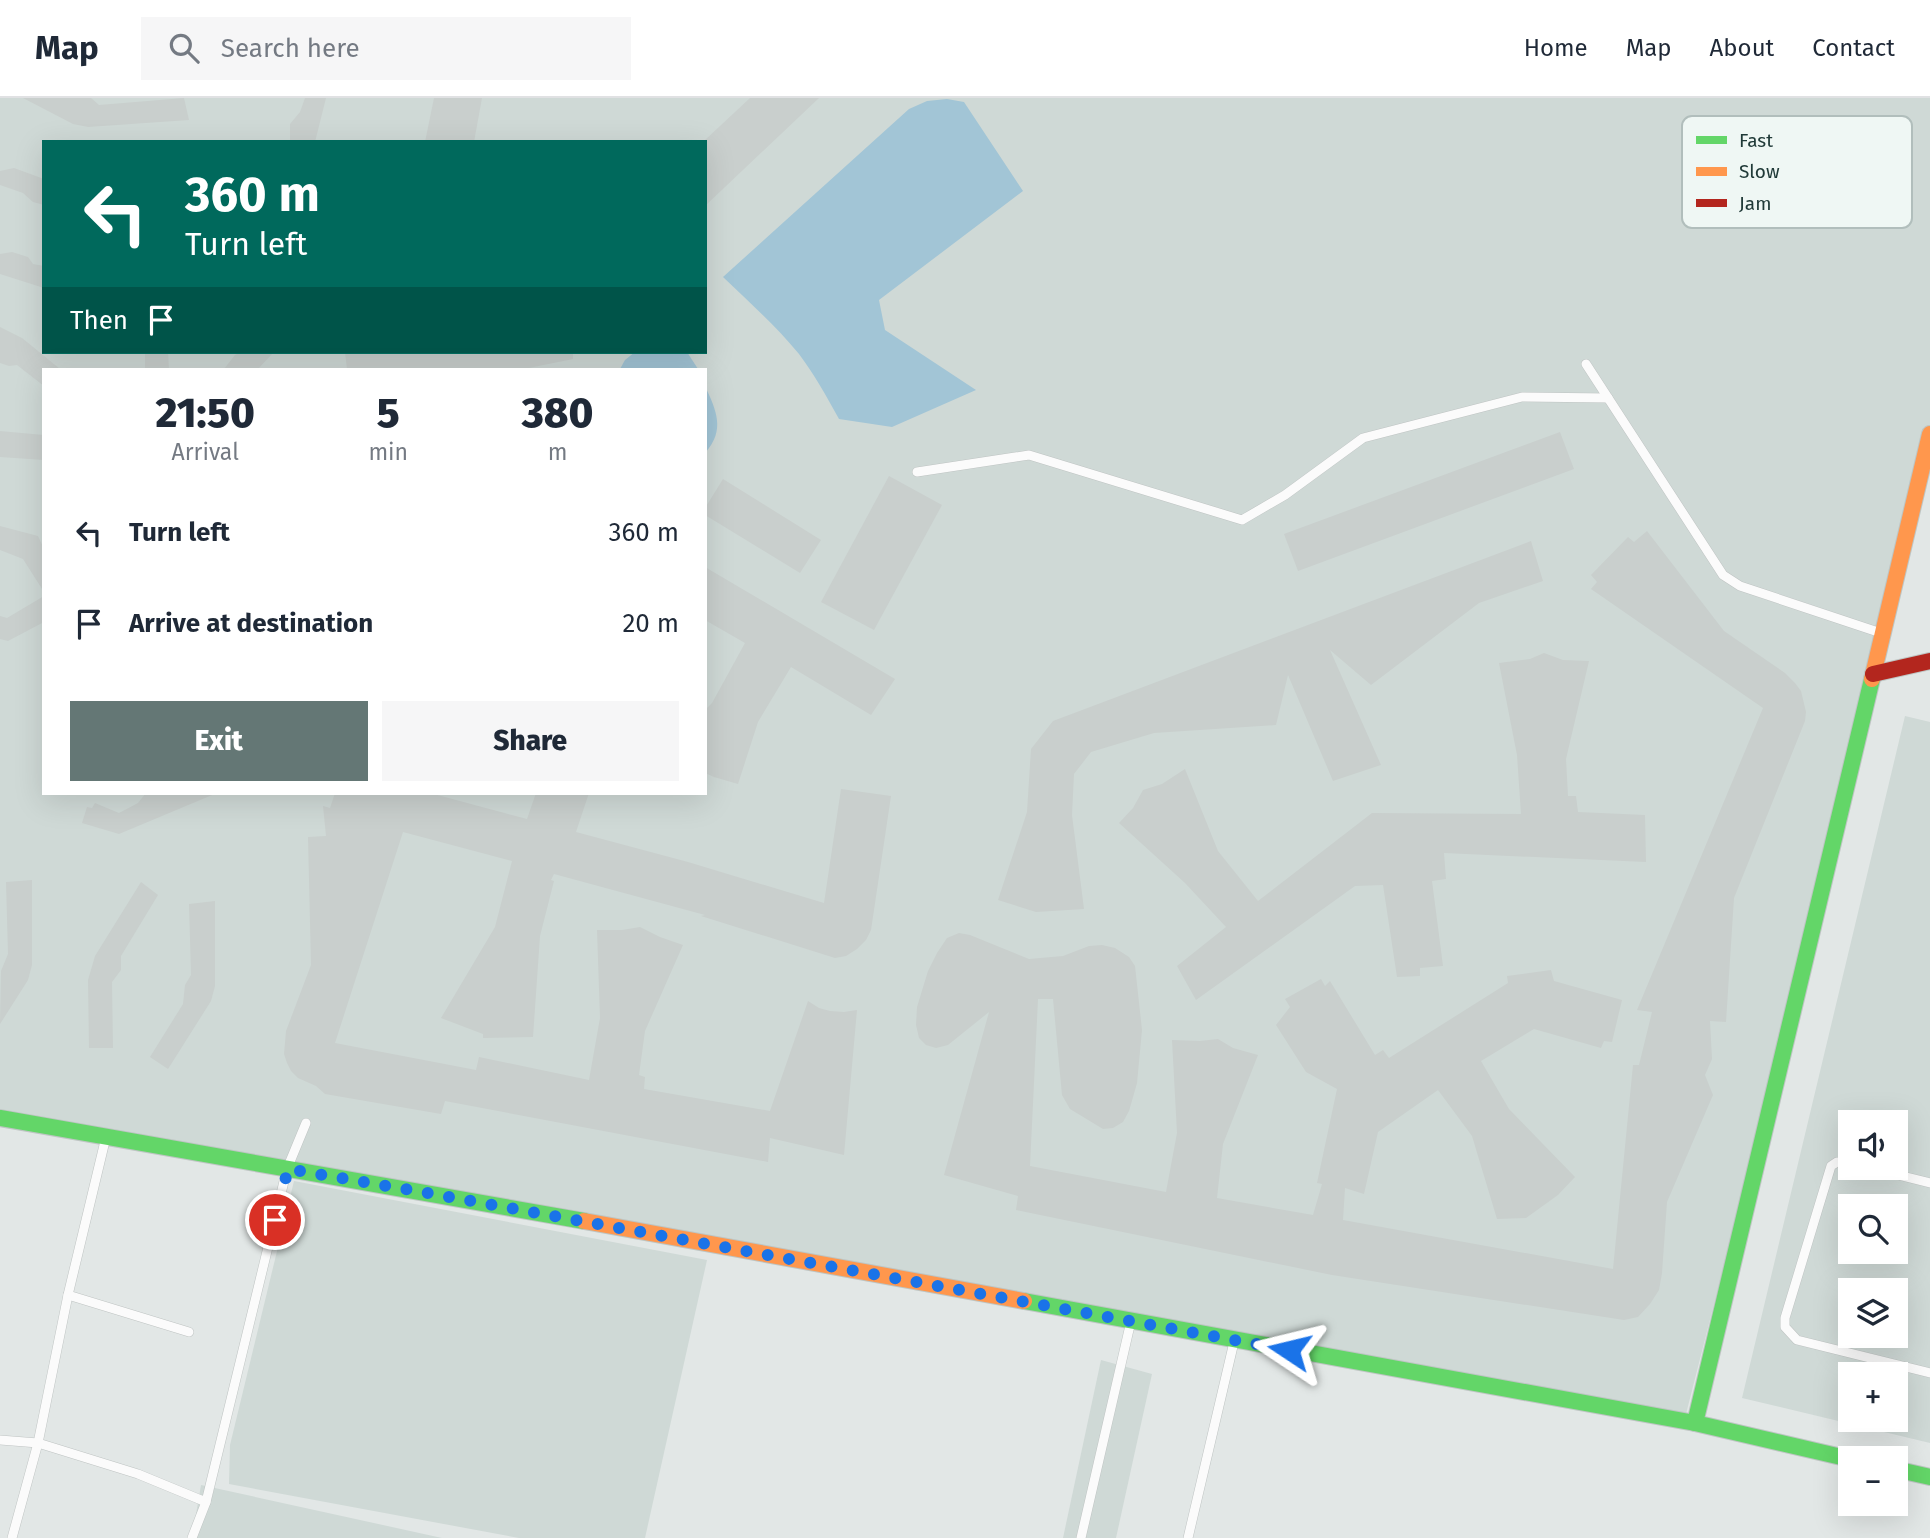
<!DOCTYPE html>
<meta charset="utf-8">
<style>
:root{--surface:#fff;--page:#f6f6f7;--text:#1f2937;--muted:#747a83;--line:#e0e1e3;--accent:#647775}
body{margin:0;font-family:"Fira Sans",sans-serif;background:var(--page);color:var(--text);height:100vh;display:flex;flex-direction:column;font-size:26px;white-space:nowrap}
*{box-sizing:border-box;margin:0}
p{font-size:23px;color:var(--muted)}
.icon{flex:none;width:38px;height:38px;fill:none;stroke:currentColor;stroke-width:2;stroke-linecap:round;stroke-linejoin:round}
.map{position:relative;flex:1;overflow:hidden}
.details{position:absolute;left:42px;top:270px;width:665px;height:427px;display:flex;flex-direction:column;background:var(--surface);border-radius:0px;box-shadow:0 7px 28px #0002}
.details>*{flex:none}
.hud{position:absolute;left:42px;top:42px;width:665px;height:214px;border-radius:0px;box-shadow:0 7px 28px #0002;background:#00695c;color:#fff;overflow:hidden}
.fabs{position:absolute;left:1838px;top:1012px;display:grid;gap:14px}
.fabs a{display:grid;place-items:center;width:70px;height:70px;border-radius:0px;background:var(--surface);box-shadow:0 7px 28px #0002;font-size:35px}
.pin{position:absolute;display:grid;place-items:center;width:60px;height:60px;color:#fff;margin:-30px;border:4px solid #fff;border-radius:50%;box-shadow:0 2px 7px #0007}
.me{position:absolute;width:77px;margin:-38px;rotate:280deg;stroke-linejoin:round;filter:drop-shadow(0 0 5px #0008)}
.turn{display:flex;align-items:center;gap:24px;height:147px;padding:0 28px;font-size:32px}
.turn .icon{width:91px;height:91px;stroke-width:2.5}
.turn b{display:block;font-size:49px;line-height:60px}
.then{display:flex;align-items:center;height:66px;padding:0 28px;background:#0003;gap:14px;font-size:26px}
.eta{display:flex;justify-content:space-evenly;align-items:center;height:119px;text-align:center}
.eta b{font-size:42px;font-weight:800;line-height:49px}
.button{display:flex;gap:14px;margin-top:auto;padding:14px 28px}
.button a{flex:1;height:80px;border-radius:0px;background:var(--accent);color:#fff;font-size:28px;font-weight:800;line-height:80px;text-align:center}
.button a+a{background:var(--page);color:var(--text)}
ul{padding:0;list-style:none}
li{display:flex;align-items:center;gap:21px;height:91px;padding:0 28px}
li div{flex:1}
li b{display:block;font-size:26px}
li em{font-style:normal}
header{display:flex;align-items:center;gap:42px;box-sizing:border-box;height:98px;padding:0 35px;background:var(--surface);border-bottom:2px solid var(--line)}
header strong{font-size:33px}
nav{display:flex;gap:38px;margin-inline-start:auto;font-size:24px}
.search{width:490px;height:63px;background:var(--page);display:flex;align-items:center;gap:18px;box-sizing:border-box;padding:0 24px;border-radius:0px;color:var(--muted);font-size:26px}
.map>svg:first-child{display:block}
.built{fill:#cfd9d6;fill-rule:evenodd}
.water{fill:#a2c5d6}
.building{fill:#c9cfcd}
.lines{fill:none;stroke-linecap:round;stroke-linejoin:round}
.lane-casing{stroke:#bfc4c3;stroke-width:10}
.fast-casing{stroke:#bec5c3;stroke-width:18}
.slow-casing{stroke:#bec5c3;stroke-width:18}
.jam-casing{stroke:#bec5c3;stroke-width:18}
.lane{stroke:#fbfbfb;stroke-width:9}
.fast{stroke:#63d668;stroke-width:16}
.slow{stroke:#ff974d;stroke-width:16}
.jam{stroke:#b3261e;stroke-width:16}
.route{stroke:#1a73e8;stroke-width:12;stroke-dasharray:0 21.6}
.key{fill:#eff7f4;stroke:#b1bebc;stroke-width:2}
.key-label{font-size:19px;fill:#203a38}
</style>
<header>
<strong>Map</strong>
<div class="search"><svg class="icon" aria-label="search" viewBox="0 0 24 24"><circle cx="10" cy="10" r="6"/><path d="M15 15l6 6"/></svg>Search here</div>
<nav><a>Home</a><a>Map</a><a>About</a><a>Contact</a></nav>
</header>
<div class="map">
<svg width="1930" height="1440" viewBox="0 0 1930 1440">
<rect width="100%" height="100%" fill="#e2e7e6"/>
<g class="built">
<path d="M0 0H1930V357L1686 1316 0 1014ZM44 44H705V254H44ZM44 271H705V695H44Z"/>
<path d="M1905 618 1930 624V1345L1742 1300ZM1850 1024H1895V1069H1850ZM1850 1108H1895V1153H1850ZM1850 1192H1895V1237H1850ZM1850 1276H1895V1321H1850Z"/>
<polygon points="294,1083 707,1162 645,1440 519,1440 229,1386 230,1347"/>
<polygon points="1101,1262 1152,1276 1116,1440 1063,1440"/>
<polygon points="201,1387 442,1440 192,1440"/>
</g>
<g class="water">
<path d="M947 1 964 4 1023 93 879 202 885 232 976 292 892 329 839 321C827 299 814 276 799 256 776 228 749 204 723 179L909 11 927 3Z"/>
<polygon points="635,254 687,254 698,271 620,271 625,262"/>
<path d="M705 288C716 312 726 332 705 355Z"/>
</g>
<g class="building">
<polygon points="23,0 91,0 99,7 184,0 189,22 88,29 73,26"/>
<polygon points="305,0 326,0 315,44 290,44 290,26 300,14"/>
<polygon points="434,0 482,0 474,44 425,44"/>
<polygon points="750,0 819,0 705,108 705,42"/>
<polygon points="14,70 44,81 44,107 33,104 23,95 0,87 0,73"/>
<polygon points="12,154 28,159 33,166 44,168 44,190 0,176 0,156"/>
<polygon points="0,229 22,240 60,271 44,271 44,288 17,267 9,268 0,265"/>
<polygon points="145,254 168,254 169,271 145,271"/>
<polygon points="241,254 274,254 258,271 224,271 235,257"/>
<polygon points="345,254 573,254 573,261 529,270 529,271 347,271"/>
<polygon points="0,333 44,337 44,362 0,359"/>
<polygon points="1560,334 1574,371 1298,473 1284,436"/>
<polygon points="889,378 942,407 874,532 821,504"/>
<polygon points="723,381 821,442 800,475 705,417 705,410"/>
<polygon points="0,428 38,438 44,451 44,494 23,461 0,452"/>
<polygon points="1647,433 1724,533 1785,575 1795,585 1801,593 1806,614 1805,623 1734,800 1726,924 1710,923 1712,961 1705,977 1713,997 1667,1104 1662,1175 1659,1192 1650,1206 1638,1219 1624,1222 1332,1177 1016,1112 1018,1098 944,1077 989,914 948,947 936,950 926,947 919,940 916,927 917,909 928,873 937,855 947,840 959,835 970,837 1029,861 1063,858 1089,848 1102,847 1115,850 1129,859 1135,868 1142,932 1137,985 1129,1013 1123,1024 1113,1030 1103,1031 1070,1011 1062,997 1053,901 1038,901 1030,1068 1166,1094 1177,1035 1172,942 1200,943 1218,941 1233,950 1258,957 1223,1046 1217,1100 1313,1117 1322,1086 1317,1085 1337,991 1306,974 1276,927 1290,909 1285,901 1321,881 1325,888 1330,883 1375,957 1383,952 1389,960 1508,885 1507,878 1551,872 1554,883 1622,902 1612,944 1604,943 1601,950 1534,931 1481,963 1509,1011 1575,1079 1558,1097 1526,1120 1497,1121 1472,1038 1438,992 1378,1034 1364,1096 1345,1090 1343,1122 1613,1171 1633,967 1639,967 1652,914 1637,912 1763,610 1591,491 1597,484 1591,477 1628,439 1634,444"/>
<polygon points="1531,443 1543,483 1479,505 1371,587 1330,552 1381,667 1333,683 1288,577 1276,627 1154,635 1091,654 1074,676 1072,717 1084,811 1036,814 998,802 1027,714 1031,651 1053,623"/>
<polygon points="705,469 895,581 871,617 791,569 758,624 738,686 714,679 705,675 705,612 712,605 745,545 705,522"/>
<polygon points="44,498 44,524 8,543 0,541 0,518 7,520"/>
<polygon points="1544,555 1563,562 1589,563 1566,661 1568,698 1576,698 1578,714 1645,717 1646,764 1444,755 1446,781 1432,783 1443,868 1420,870 1420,878 1397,879 1383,787 1355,788 1196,902 1177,868 1226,829 1185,785 1119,725 1133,710 1143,692 1162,686 1185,671 1218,753 1258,803 1372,715 1521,716 1517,657 1499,565 1530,561"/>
<polygon points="841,691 891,698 871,832 866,842 857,851 846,858 835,860 701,818 705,817 554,776 551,782 554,783 540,838 533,939 483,940 483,936 441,920 495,829 512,763 403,734 335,945 476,972 479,959 589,982 600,920 597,832 622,832 640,829 660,839 683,847 645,933 639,977 645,979 644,991 770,1013 808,903 819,910 830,913 844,914 857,912 844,1057 770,1040 768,1064 445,1003 441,1016 325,996 316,988 298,980 291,973 287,965 284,956 286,933 311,867 308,739 326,738 323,708 330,710 335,695 430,695 527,721 536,695 589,695 576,734 688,764 824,805"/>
<polygon points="146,695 217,695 119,736 82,725 87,709 92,710 95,705 119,715 138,705"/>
<polygon points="32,782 32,867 28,882 0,926 1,873 8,856 6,784"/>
<polygon points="141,784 158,797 121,858 121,872 112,884 113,950 89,950 88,882 95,858"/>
<polygon points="215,803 215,888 211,903 168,971 150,959 183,906 185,887 191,877 189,806"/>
</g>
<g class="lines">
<defs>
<g id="lane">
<polyline points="1586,266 1723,477 1740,488 1881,535"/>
<polyline points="917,374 1029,357 1242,422 1285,397 1363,340 1522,299 1608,300"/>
<polyline points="1850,1065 1837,1064 1831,1068 1785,1220 1785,1229 1797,1242 1930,1275"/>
<polyline points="1866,1069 1930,1085"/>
<polyline points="68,1197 189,1234"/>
<polyline points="0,1342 38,1345 138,1376 206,1404"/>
<polyline points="12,1440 38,1345 68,1197 105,1043"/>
<polyline points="192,1440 206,1404 287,1071 306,1025"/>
<polyline points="1081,1440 1131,1223"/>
<polyline points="1188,1440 1234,1244"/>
</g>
<g id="fast">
<polyline points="0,1020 584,1123"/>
<polyline points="1024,1203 1695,1325"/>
<polyline points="1850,1361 1695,1325 1872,581"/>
<polyline points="1895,1371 1930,1379"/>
</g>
<g id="slow">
<polyline points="1872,581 1930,336"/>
<polyline points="584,1123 1024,1203"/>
</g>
<polyline id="jam" points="1873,576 1930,563"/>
</defs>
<use href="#lane" class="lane-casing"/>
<use href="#fast" class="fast-casing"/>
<use href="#slow" class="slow-casing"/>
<use href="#jam" class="jam-casing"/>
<use href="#lane" class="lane"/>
<use href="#fast" class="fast"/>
<use href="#slow" class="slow"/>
<use href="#jam" class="jam"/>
</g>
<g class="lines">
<polyline class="route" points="275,1122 288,1071 422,1094 1289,1252"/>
</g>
<rect x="1682" y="18" width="230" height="112" rx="10" class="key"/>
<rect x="1696" y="38" width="31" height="8" fill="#63d668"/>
<rect x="1696" y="69" width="31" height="9" fill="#ff974d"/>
<rect x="1696" y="101" width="31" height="8" fill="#b3261e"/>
<g class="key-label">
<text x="1739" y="49">Fast</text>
<text x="1739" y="80">Slow</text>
<text x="1739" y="112">Jam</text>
</g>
</svg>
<div class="fabs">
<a><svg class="icon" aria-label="sound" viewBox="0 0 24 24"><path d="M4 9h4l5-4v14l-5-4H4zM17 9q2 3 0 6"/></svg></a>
<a><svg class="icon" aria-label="search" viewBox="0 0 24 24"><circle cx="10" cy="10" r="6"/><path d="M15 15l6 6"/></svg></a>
<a><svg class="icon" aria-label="layers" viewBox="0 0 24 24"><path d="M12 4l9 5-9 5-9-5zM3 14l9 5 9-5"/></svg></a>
<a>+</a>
<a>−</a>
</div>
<div class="pin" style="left:275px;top:1122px;background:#d93025"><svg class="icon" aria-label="arrive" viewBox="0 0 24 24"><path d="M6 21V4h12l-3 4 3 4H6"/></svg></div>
<svg class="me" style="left:1289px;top:1252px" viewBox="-20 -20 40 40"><path d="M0-17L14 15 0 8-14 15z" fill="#1a73e8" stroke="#fff" stroke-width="4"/></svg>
<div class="hud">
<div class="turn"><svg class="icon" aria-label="left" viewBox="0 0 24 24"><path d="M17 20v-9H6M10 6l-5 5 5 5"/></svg><div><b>360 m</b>Turn left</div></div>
<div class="then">Then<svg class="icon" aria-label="arrive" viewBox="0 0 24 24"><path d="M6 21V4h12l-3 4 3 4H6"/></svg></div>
</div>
<section class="details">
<div class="eta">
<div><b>21:50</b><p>Arrival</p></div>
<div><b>5</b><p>min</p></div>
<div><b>380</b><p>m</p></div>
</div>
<ul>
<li><svg class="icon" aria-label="left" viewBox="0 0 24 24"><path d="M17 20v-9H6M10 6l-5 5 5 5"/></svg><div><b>Turn left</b></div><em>360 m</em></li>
<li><svg class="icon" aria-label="arrive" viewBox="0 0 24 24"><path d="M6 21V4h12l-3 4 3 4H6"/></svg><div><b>Arrive at destination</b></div><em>20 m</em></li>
</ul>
<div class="button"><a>Exit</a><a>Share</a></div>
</section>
</div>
